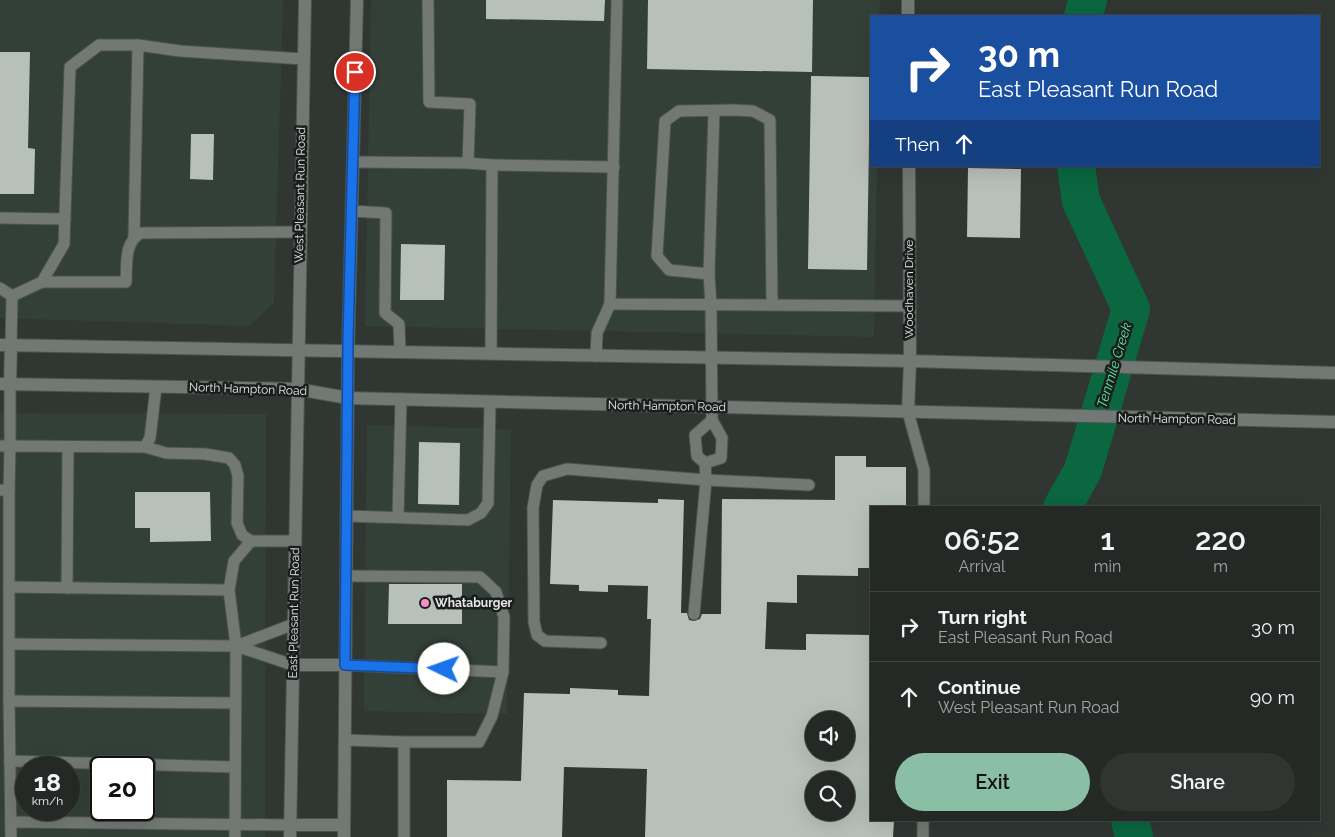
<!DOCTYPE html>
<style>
:root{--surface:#242926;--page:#303532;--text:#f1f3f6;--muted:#a3a6a7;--line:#414543;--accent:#8abfa5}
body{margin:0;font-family:Raleway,sans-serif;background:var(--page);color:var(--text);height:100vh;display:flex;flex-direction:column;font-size:19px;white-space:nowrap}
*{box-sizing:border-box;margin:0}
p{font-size:16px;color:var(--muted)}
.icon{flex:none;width:28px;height:28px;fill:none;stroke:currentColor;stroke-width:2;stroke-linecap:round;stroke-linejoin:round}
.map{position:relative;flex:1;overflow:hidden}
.sheet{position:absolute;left:870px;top:506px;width:450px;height:315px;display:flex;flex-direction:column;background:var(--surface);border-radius:0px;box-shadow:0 5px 20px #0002,0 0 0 1px var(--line)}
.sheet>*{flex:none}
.top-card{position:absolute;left:870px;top:15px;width:450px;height:152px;border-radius:0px;box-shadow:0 5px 20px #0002,0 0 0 1px var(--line);background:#1a4fa0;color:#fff;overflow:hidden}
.fabs{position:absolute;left:805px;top:711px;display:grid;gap:10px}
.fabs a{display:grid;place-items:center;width:50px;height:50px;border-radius:50%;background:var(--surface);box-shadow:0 5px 20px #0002,0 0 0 1px var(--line);font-size:25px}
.speed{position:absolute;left:15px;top:756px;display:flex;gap:10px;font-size:25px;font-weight:700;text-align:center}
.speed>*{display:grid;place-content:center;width:65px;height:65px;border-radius:50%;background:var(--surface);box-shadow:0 5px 20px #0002,0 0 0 1px var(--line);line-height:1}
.speed small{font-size:12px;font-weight:400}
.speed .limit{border:2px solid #111;border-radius:8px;background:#fff;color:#111}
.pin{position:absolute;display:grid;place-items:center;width:42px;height:42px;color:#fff;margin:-21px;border:2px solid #fff;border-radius:50%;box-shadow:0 1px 5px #0007}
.me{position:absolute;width:55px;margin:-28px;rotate:273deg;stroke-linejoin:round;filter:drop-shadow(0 0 4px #0008)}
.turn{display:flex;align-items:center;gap:18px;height:105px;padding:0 25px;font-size:22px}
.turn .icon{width:65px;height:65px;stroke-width:2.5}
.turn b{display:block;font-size:35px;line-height:42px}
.then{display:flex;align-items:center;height:48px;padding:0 25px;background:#0003;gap:10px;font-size:19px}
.eta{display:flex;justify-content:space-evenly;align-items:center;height:85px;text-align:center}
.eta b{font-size:30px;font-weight:600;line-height:35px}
.cta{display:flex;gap:10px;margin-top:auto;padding:10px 25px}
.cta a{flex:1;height:58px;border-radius:30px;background:var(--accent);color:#111;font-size:20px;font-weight:600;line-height:58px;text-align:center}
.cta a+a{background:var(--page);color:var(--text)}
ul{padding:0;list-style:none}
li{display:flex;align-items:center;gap:15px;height:70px;padding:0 25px;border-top:1px solid var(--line)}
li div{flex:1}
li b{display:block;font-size:19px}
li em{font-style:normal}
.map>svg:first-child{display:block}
.built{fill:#334038;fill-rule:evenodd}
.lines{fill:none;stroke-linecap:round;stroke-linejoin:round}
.river{stroke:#0a6740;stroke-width:38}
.building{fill:#b8c0bb;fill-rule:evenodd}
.service-casing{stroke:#4d534f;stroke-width:13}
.minor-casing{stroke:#4d534f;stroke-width:14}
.secondary-casing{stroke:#4d534f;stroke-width:14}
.service{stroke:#727974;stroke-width:11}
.minor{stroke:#727974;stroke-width:12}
.secondary{stroke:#727974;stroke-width:12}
.route-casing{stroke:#114b97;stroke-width:12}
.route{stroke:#1a73e8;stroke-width:9}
.poi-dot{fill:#f98fc9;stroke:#1a1d1b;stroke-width:2}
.labels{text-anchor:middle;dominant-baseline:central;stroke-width:5;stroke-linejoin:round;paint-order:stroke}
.street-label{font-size:12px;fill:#e4e8e5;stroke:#1a1d1b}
.poi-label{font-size:12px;font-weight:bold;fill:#e4e8e5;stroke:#1a1d1b;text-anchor:start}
.water-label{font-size:14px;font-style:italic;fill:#5ae7a0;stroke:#1a1d1b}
</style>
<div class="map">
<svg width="1335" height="837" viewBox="0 0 1335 837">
<rect width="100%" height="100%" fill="#303733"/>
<g class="built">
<polygon points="0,0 283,0 274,303 249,326 0,318"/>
<polygon points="371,0 880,0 879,16 871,16 871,166 877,166 874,337 365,326"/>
<path d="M0 413 266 414 265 837H0ZM26 768H69V810H26ZM101 768H144V810H101Z"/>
<polygon points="367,425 511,429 507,714 364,711"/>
</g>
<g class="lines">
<g class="river">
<polyline points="1083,16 1088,0"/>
<polyline points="1062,508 1083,470 1131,309 1081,201 1076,166"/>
<polyline points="1130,820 1134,837"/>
</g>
</g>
<g class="building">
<polygon points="486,0 605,0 604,21 486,19"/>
<polygon points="648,0 813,0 812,72 647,69"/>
<polygon points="0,52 30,52 28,148 35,149 34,194 0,194"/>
<polygon points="811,76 870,77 867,270 808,269"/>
<polygon points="191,134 214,134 213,180 190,179"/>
<polygon points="968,168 1021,169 1020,238 967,237"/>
<polygon points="401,244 445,245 444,300 400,300"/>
<polygon points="419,442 460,443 459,505 418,504"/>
<path d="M835 456H866V467H906V508H871V568H858V576L797 575V603L767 602 765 649 806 650V634L871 635V820H894L893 837H645L647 769 564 767 562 837H447V780L521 781 524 693 570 694V688L618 690V695L649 696 651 619H647L648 586 608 585V592L579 591V585L550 584 553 500 658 503V499L684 500 681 613H687L689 620 694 621 700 619 702 614H721L722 499 835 500ZM814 720H846V752H814ZM814 780H846V812H814Z"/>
<polygon points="135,492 210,492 211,541 150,542 150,528 135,528"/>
<polygon points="389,584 462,584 462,624 388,624"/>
</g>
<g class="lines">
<defs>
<g id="service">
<polyline points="428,0 429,102 470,104 468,163 492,165 491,354"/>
<polyline points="617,0 610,304 910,306"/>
<polyline points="353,162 468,163"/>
<polyline points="492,165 614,167"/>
<polyline points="352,211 386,213 385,313 399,324 400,352"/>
<polyline points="0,218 65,219"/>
<polyline points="134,237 138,45"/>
<polyline points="709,274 714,111"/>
<path d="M42 282H126C127 264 124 242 141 233L300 232"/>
<polyline points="0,288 12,296"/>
<polyline points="11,345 12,296 42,282 64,244 70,67 99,45 138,45 180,51 303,59"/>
<polyline points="596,356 597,333 610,304"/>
<polyline points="908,412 924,470 924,508"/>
<polyline points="0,446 10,446 10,384"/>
<polyline points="145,447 166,453 205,454 229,458 235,465 238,476 237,523 242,535 251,541 295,541"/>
<polyline points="705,463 721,458 722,438 712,420 711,305 709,274 669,270 657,256 665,121 679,111 734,110 753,111 770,120 772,305"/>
<polyline points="0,490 9,491 9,701 11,837"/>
<polyline points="9,491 10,446 145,447 150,438 156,387"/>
<polyline points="347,516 468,520 481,513 488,503 490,402"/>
<polyline points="398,517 401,399"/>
<polyline points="346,576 480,577 496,592 504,617 503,672 492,716 479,742 404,742 404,837"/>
<polyline points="9,587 229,590"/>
<polyline points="67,588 68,447"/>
<polyline points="694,614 706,480 705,463 697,456 695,435 712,420"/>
<polyline points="601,643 545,641 537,635 534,622 533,508 537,485 543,476 567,469 706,480 809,485"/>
<polyline points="9,644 236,646 293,665"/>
<polyline points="236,646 294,624"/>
<polyline points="345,665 503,672"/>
<polyline points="9,701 235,703"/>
<polyline points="345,740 404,742"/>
<polyline points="10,761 235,767"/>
<polyline points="11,822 290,825"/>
<polyline points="235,837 236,646 229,590 234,561 251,541"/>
<polyline points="923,837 923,820"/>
</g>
<g id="minor">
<polyline points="908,0 908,16"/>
<polyline points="908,412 910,361 909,166"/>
</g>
<g id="secondary">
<polyline points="0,345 910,361 1335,373"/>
<polyline points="0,384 297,389 348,398 1335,422"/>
<polyline points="10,384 11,345"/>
<polyline points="293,665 345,665"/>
<polyline points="290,825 344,825"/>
<polyline points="290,837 305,0"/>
<polyline points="344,837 348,351 357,0"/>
</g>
</defs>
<use href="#service" class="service-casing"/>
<use href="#minor" class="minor-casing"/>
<use href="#secondary" class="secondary-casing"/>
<use href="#service" class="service"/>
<use href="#minor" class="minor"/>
<use href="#secondary" class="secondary"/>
</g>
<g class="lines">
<defs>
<polyline id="route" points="355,72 348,339 345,665 444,669"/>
</defs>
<use href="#route" class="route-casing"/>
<use href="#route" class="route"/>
</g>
<circle class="poi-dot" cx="425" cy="603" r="5"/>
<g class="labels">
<g class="street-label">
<text transform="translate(300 195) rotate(-89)">West Pleasant Run Road</text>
<text transform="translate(909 289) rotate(-90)">Woodhaven Drive</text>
<text transform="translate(248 389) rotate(2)">North Hampton Road</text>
<text transform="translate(667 406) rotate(1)">North Hampton Road</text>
<text transform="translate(1177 419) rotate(1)">North Hampton Road</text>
<text transform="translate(294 613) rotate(-89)">East Pleasant Run Road</text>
</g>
<g class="poi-label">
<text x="435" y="603">Whataburger</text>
</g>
<g class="water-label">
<text transform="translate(1114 365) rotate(-73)">Tenmile Creek</text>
</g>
</g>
</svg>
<div class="fabs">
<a><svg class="icon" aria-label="sound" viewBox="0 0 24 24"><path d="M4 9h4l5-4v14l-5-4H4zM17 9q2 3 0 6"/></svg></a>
<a><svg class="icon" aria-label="search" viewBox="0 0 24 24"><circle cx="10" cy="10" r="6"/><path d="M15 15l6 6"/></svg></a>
</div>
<div class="speed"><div>18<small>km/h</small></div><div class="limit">20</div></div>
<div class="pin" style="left:355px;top:72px;background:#d93025"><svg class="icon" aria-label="arrive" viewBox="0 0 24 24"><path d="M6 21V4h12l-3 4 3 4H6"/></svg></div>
<svg class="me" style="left:444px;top:669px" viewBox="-20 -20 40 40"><circle r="19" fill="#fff"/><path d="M0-13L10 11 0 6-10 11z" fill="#1a73e8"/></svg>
<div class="top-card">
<div class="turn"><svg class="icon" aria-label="right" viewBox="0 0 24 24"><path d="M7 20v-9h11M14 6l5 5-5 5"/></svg><div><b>30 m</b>East Pleasant Run Road</div></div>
<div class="then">Then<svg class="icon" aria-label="ahead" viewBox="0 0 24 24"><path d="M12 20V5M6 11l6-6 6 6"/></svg></div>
</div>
<section class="sheet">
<div class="eta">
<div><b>06:52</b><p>Arrival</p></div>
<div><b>1</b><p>min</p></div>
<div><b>220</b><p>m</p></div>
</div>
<ul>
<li><svg class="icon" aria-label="right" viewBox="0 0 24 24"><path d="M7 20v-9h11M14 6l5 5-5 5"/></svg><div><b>Turn right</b><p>East Pleasant Run Road</p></div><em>30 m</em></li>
<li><svg class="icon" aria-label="ahead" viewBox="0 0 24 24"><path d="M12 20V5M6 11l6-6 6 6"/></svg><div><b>Continue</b><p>West Pleasant Run Road</p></div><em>90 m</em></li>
</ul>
<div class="cta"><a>Exit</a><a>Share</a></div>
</section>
</div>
